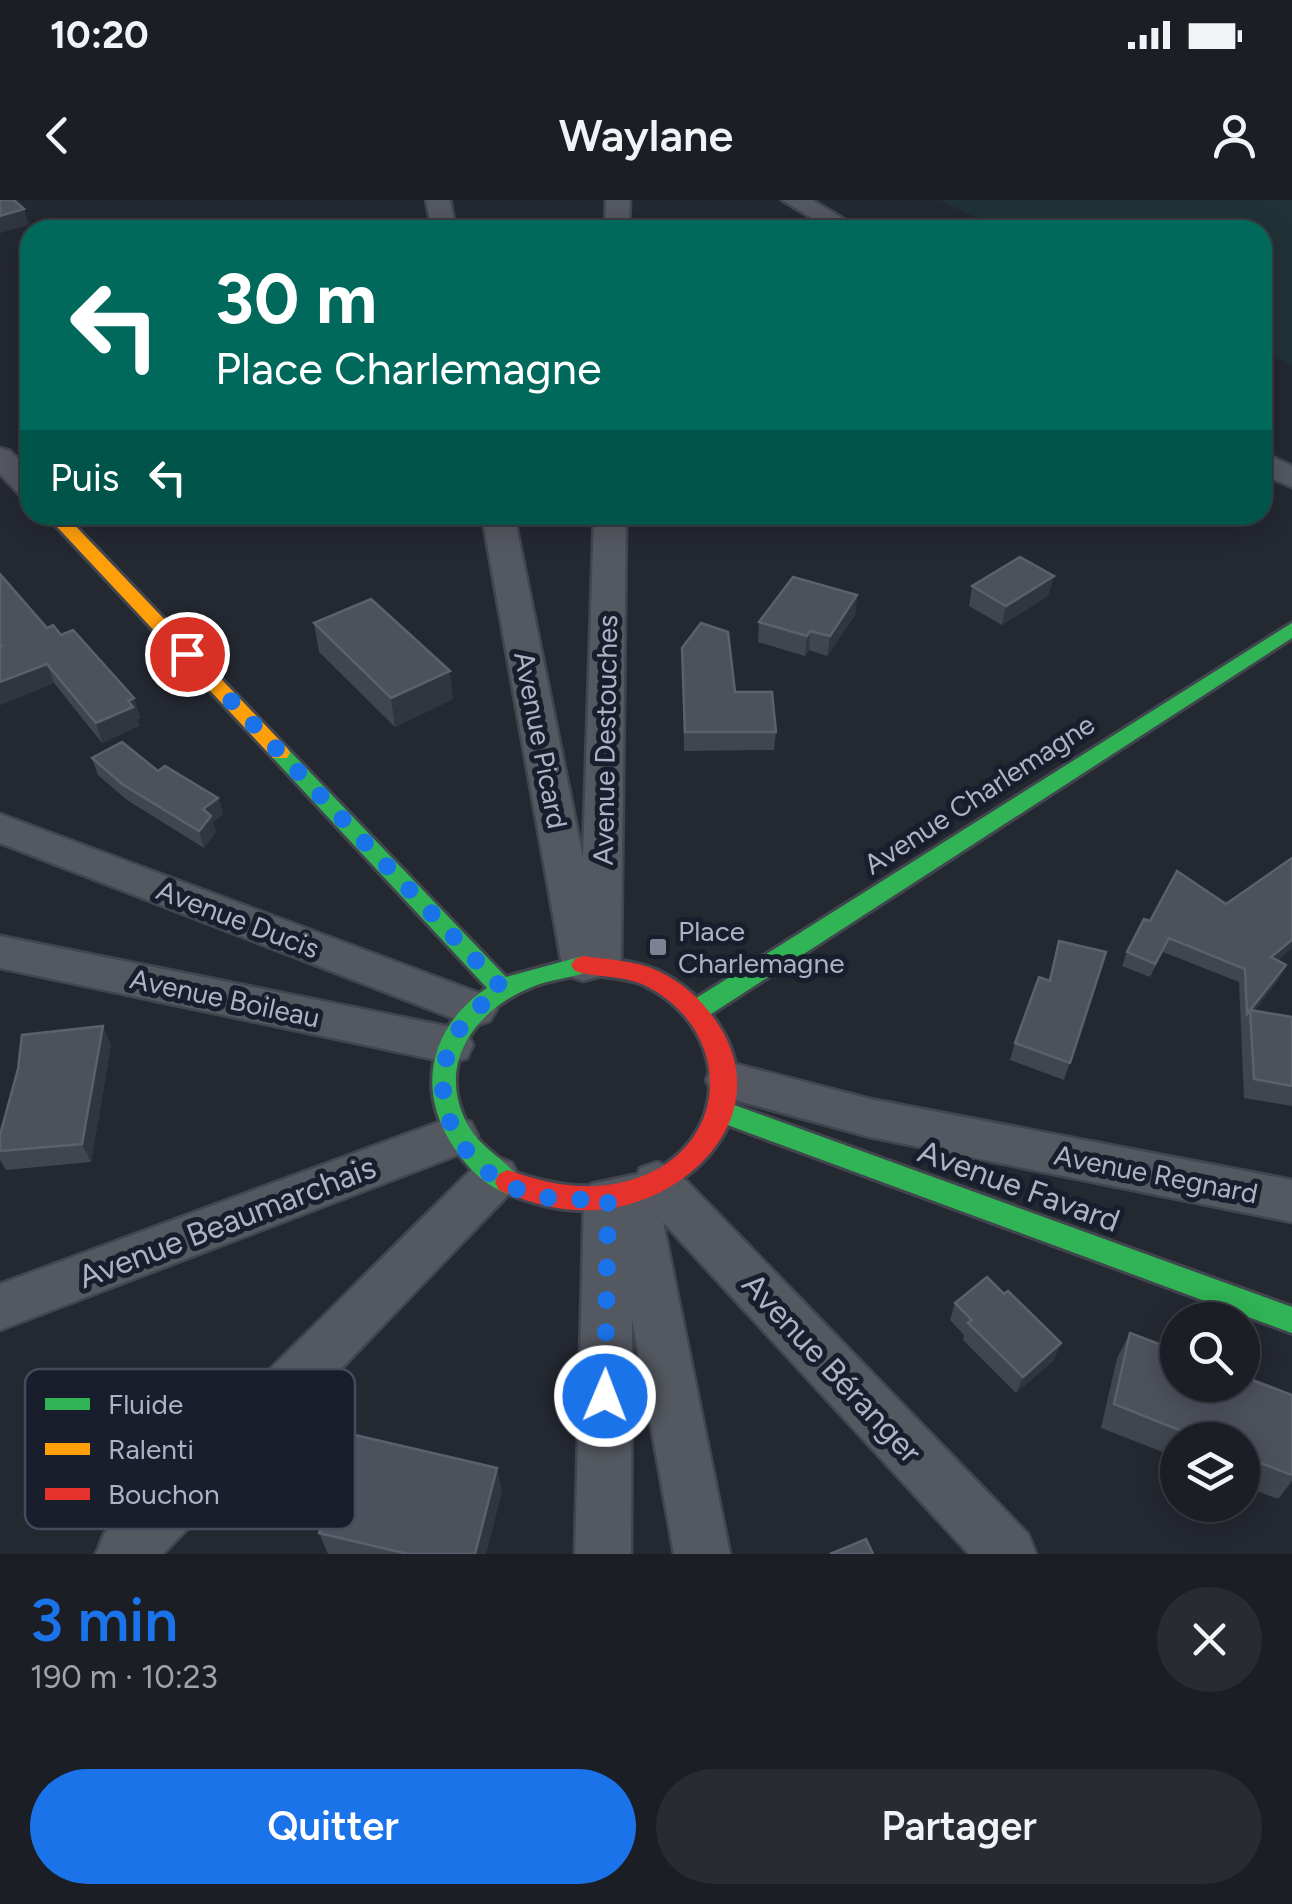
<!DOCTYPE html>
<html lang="fr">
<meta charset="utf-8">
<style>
:root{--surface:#1b1e25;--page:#282b32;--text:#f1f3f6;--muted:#a0a2a7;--line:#393c42;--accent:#1a73e8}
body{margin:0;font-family:Figtree,sans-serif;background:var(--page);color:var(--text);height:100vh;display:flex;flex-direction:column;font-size:38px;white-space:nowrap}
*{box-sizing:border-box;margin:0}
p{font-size:32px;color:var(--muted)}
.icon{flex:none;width:55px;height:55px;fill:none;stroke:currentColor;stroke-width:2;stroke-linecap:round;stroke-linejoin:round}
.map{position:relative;height:1354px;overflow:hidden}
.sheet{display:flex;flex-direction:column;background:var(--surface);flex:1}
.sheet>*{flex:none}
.hud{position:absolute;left:20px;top:20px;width:1252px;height:305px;border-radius:30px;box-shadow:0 5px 25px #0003,0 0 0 2px var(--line);background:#00695c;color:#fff;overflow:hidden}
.tools{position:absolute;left:1160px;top:1102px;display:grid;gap:20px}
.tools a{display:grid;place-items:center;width:100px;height:100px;border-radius:50%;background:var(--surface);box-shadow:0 5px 25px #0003,0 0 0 2px var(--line);font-size:50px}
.pin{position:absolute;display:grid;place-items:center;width:85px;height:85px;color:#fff;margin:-42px;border:5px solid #fff;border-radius:50%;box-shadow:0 2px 10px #0007}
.me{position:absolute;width:110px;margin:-55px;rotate:1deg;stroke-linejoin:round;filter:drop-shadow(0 0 8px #0008)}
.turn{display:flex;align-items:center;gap:35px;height:210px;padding:0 30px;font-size:45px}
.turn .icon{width:130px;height:130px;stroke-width:2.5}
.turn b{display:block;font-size:70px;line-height:85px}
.then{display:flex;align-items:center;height:95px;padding:0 30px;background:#0003;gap:20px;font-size:38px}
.round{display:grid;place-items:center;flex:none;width:105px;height:105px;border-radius:52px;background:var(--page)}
.overview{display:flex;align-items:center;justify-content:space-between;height:170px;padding:0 30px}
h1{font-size:60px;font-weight:600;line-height:75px;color:var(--accent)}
.action{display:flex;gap:20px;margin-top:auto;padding:20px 30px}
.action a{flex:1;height:115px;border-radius:60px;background:var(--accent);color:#fff;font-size:40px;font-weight:600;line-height:115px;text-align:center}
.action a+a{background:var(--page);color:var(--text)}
.status{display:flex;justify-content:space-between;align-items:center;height:70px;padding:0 50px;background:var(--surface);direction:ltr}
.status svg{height:28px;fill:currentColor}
header{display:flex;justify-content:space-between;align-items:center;height:130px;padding:0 30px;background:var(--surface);font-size:45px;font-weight:600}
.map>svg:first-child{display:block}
.green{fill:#213237}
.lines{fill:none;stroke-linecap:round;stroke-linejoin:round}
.street-casing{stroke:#41454e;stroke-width:5}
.fast-casing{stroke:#41454e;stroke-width:6}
.slow-casing{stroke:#41454e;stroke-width:6}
.jam-casing{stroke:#41454e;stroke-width:6}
.street{fill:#545860;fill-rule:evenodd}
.fast{fill:#30b455;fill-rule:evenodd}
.slow{fill:#ff9f0a;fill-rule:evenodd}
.jam{fill:#e5322d;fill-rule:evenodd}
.wall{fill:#41454f}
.shaded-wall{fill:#31353e}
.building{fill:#4d515c;stroke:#5c606c;stroke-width:2.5}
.route{stroke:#1a73e8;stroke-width:18;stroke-dasharray:0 32.4}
.poi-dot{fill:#7c8291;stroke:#181e2c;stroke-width:4}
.labels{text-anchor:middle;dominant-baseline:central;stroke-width:10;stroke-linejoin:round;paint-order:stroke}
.street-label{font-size:28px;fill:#acb3c5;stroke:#181e2c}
.poi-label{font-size:28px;fill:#acb3c5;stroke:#181e2c;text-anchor:start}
.near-street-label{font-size:32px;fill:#acb3c5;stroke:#181e2c}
.key{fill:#181e2c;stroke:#444b5a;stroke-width:2.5}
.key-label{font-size:28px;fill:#acb3c5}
</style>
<div class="status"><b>10:20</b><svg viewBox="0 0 49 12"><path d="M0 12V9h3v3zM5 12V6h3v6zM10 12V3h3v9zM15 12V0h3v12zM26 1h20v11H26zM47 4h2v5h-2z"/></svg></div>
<header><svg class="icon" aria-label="back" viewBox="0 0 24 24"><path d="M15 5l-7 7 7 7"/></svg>Waylane<svg class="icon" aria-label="person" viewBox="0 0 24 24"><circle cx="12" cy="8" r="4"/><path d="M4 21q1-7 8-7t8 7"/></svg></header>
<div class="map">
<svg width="1292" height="1354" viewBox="0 0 1292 1354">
<rect width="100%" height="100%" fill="#242831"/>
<polygon class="green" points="939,0 1292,0 1292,165 1263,152 1262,30 1003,30"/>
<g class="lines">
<defs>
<g id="street">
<polygon points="426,0 450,0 456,30 432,30"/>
<polygon points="606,0 630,0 629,30 605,30"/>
<polygon points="782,0 812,0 862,30 832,30"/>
<polygon points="0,248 10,251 30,271 30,297 19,294 0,274"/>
<polygon points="1262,252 1292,266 1292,287 1262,274"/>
<polygon points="482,315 514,315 583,658 594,315 626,315 621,761 615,772 583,781 568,776 562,765"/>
<polygon points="0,614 490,797 497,809 490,821 475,826 460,821 0,643"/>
<polygon points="0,736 451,827 467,832 473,845 467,858 451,863 0,768"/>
<polygon points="728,862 870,899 1292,980 1292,1022 870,937 728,898 712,893 706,880 712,867"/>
<polygon points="455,916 471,922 478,936 471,950 0,1130 0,1084"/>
<polygon points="495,956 512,963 519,977 512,991 163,1354 96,1354 104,1334 478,963"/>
<polygon points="657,962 674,968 1028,1334 1036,1354 969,1354 663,1022 730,1354 674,1354 632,1119 631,1354 575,1354 584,999 591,984 638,974 640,968"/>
</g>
<g id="fast">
<polygon points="1292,423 1292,438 708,816 699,819 690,816 687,809 690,802"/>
<path d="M280 546 287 548 506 777 583 756 591 759 595 765 591 771C572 778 551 779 532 787 474 810 434 866 469 927 482 950 513 964 521 982L517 990 508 994C483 985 465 965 451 943 415 885 433 824 487 788L273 558 270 553 273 548Z"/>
<polygon points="723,901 1292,1107 1292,1133 714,920 710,912 714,904"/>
</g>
<polygon id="slow" points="46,315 65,315 287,548 290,553 287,558 273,558"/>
<path id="jam" d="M583 756C608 760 635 760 658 771 684 783 704 802 720 827 776 918 685 1005 595 1010 561 1012 530 1003 499 990L495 982 499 974 508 970C549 985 591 993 634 979 734 947 734 827 642 784 621 775 596 778 575 771L571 765 575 759Z"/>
</defs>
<use href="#street" class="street-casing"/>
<use href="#fast" class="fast-casing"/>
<use href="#slow" class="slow-casing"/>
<use href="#jam" class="jam-casing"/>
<use href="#street" class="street"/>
<use href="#fast" class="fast"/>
<use href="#slow" class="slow"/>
<use href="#jam" class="jam"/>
</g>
<g class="wall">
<polygon points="0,374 47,428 61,435 134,498 140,518 137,519 139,526 102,543 54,483 0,505"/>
<polygon points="972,386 1049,395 1002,425 969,406"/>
<polygon points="857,395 855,415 827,456 809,450 805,456 758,442 759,422"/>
<polygon points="314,423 453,499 395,527 319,452"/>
<polygon points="682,448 735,492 776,532 774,550 684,551"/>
<polygon points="92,558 158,571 218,598 223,614 213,622 216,632 204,648 127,600 98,575"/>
<polygon points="1292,658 1292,748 1277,761 1279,779 1254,811 1292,817 1292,906 1244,898 1241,829 1243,825 1241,828 1239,782 1163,752 1150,777 1122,766 1127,752 1226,704"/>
<polygon points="1059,741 1106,752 1064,880 1010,860 1015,843 1048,781"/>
<polygon points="111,845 91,962 6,970 0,960 0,935"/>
<polygon points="955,1103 1054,1160 1016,1193 963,1140 964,1135 950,1120"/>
<polygon points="1130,1133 1292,1195 1292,1281 1278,1299 1242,1285 1242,1240 1178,1240 1178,1258 1101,1228 1117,1158"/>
<polygon points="502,1291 486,1354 328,1354 319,1333"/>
</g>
<g class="shaded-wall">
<polygon points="24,9 29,25 0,33 0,16"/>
<polygon points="1054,376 1049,395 1002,425 1006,406"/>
<polygon points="857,395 855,415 827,456 830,436"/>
<polygon points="810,431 809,450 805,456 807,436"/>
<polygon points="47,464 54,483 0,505 0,482"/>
<polygon points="450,471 453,499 395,527 391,498"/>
<polygon points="134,498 140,518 137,519 139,526 102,543 96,523"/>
<polygon points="218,598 223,614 213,622 216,632 204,648 199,631 203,609"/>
<polygon points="1292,740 1292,748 1264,771 1271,757"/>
<polygon points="1286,765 1279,779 1250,816 1250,811"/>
<polygon points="103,826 111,845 91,962 82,944"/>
<polygon points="1061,1143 1054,1160 1016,1193 1023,1177"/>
<polygon points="497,1268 502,1291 486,1354 475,1354"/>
</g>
<g class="building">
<polygon points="0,0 14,0 24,9 0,16"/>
<polygon points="1020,357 1054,376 1006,406 972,386"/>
<polygon points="0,374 47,428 53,425 61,435 73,430 134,498 128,501 133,507 96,523 47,464 0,482 0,447 2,446 0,444"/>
<polygon points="793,377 857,395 830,436 810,431 807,436 759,422"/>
<polygon points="371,399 450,471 391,498 314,423"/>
<polygon points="701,423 728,432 735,492 772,492 776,532 685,532 682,448"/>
<polygon points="122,542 158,571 165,566 218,598 203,609 211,616 199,631 122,584 92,558"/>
<polygon points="1292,658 1292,740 1271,757 1286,765 1247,814 1245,769 1169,738 1155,764 1127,752 1144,719 1150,721 1177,671 1226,704"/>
<polygon points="1059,741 1106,752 1070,863 1015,843 1039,777 1050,781"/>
<polygon points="1250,810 1292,817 1292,886 1254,879"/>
<polygon points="103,826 82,944 0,951 0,935 18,869 22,835"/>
<polygon points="987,1077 1004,1094 1008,1091 1061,1143 1023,1177 968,1123 972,1120 955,1103"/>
<polygon points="1130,1133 1178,1151 1178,1185 1242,1185 1242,1176 1292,1195 1292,1275 1242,1256 1242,1240 1204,1240 1114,1204"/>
<polygon points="355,1235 497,1268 475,1354 408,1354 319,1333"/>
<polygon points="866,1339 873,1354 830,1354"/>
</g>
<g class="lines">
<path class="route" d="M187 454 502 788C482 804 462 819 451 844 424 908 467 976 531 994 557 1001 582 1000 608 998L605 1196"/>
</g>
<rect class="poi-dot" x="648" y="737" width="20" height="20" rx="5"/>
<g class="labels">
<g class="street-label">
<text transform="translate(541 540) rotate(79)">Avenue Picard</text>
<text transform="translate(605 540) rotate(-89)">Avenue Destouches</text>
<text transform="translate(979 594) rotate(-33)">Avenue Charlemagne</text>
<text transform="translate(238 719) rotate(21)">Avenue Ducis</text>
<text transform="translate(225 798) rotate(12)">Avenue Boileau</text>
<text transform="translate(1156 974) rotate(11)">Avenue Regnard</text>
</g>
<g class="poi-label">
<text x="678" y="731">Place<tspan x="678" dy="32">Charlemagne</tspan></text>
</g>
<g class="near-street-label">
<text transform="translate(1019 986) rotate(20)">Avenue Favard</text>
<text transform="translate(227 1022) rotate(-21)">Avenue Beaumarchais</text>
<text transform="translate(832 1168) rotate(47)">Avenue Béranger</text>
</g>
</g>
<rect x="25" y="1169" width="330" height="160" rx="15" class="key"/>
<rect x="45" y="1198" width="45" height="12" fill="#30b455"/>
<rect x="45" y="1243" width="45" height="12" fill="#ff9f0a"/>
<rect x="45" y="1288" width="45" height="12" fill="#e5322d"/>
<g class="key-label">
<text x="108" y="1214">Fluide</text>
<text x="108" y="1259">Ralenti</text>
<text x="108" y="1304">Bouchon</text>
</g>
</svg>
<div class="tools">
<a><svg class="icon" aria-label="search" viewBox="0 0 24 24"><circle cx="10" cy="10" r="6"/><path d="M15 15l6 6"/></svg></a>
<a><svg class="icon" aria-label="layers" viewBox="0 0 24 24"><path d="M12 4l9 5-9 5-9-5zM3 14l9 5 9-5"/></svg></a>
</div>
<div class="pin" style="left:187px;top:454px;background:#d93025"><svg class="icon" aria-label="arrive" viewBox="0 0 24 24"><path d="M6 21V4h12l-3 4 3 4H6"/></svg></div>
<svg class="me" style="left:605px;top:1196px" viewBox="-20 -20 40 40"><circle r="17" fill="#1a73e8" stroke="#fff" stroke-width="3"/><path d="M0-11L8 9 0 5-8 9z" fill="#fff"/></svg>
<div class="hud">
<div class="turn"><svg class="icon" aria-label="left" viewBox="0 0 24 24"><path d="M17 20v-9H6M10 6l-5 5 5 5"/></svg><div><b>30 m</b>Place Charlemagne</div></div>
<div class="then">Puis<svg class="icon" aria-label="left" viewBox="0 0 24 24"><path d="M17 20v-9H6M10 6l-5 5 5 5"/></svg></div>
</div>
</div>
<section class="sheet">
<div class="overview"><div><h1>3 min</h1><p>190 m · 10:23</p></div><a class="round"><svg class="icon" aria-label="close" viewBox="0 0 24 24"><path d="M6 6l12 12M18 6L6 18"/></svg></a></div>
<div class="action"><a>Quitter</a><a>Partager</a></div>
</section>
